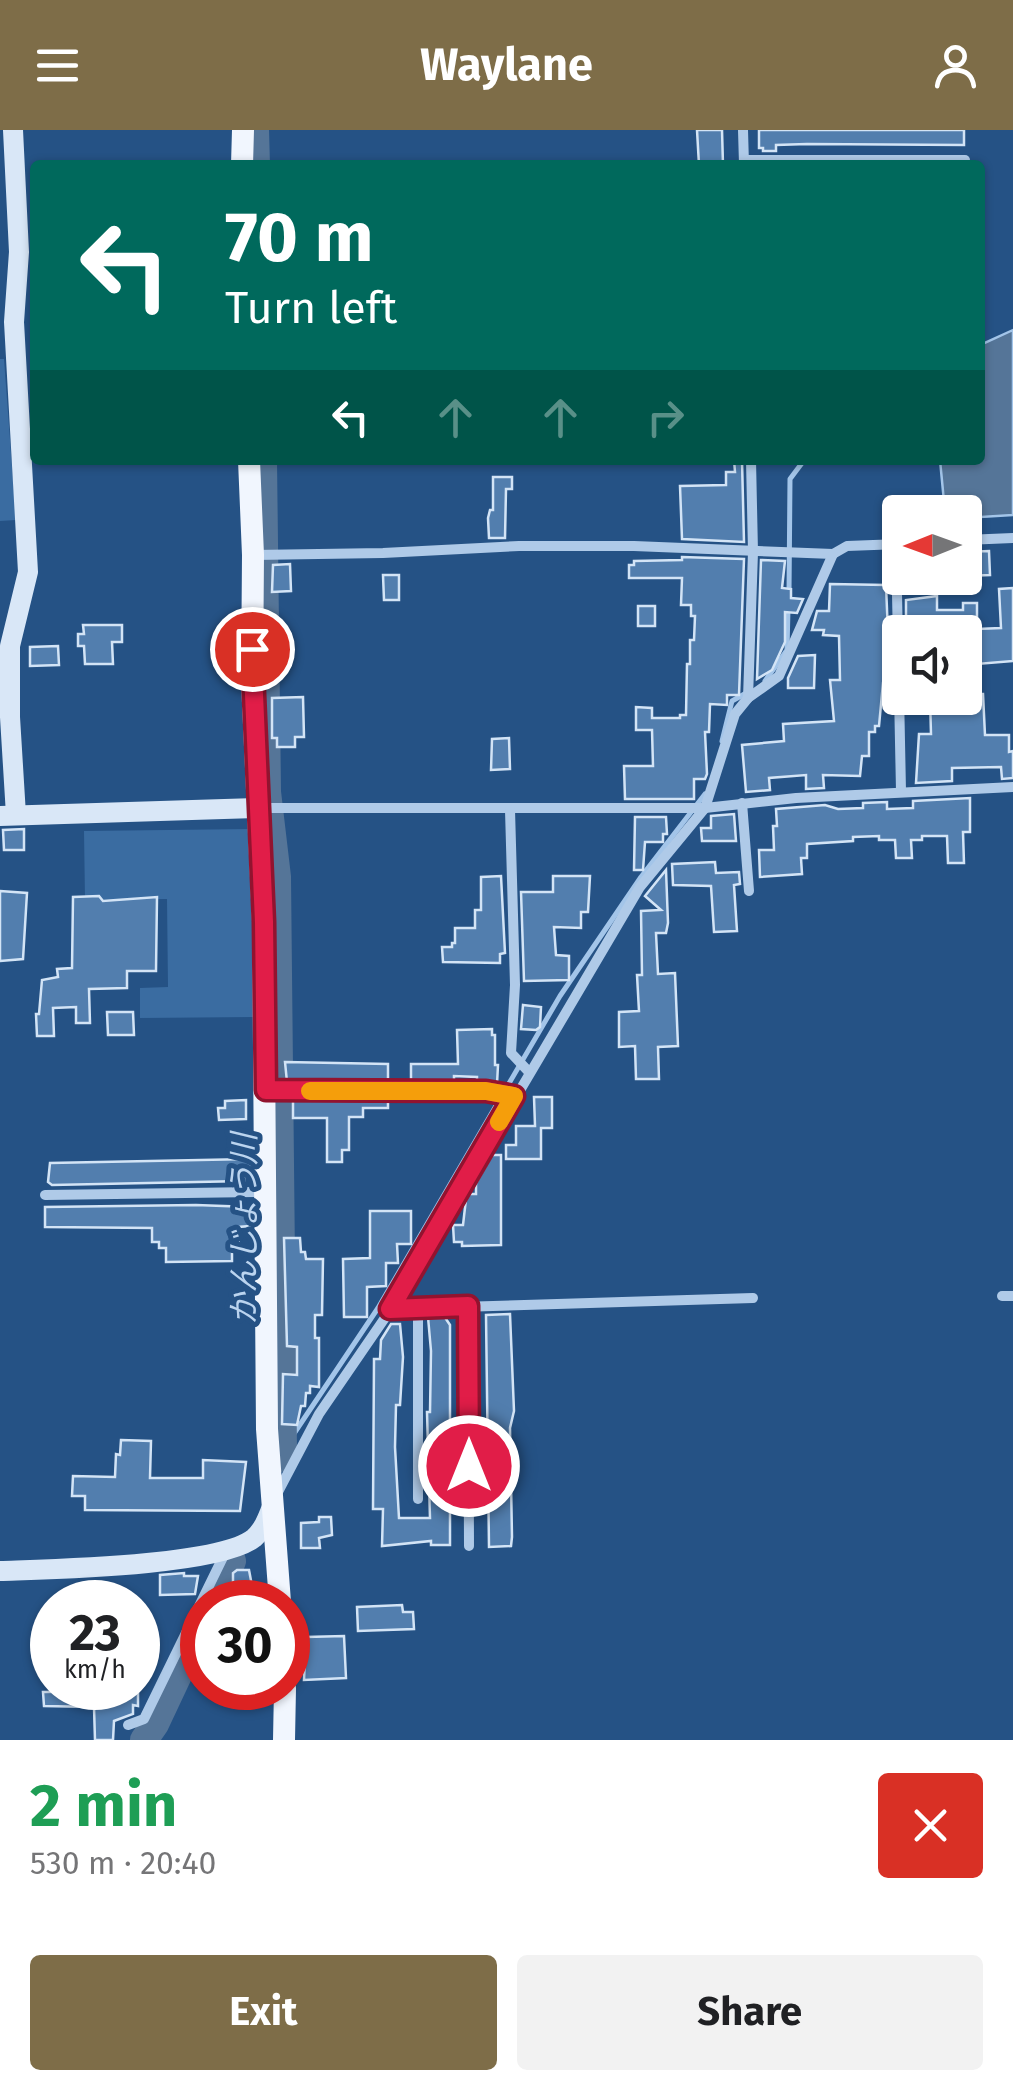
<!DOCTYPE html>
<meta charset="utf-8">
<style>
:root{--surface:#fff;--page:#f2f2f2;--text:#202124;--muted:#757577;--accent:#7e6d48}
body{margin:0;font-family:"Fira Sans","Noto Sans JP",sans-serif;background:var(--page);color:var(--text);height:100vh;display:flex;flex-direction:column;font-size:38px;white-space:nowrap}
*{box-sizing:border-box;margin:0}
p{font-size:32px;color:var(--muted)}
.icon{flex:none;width:55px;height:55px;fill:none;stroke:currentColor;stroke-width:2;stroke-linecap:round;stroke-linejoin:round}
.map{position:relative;height:1610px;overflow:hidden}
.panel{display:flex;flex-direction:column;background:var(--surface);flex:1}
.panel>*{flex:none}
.guide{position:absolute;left:30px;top:30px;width:955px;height:305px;border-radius:10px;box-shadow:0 2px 8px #0004;background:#00695c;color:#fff;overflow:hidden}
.needle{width:65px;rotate:269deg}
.buttons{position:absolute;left:882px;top:365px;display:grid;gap:20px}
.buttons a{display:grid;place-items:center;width:100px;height:100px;border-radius:10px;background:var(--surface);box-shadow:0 2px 8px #0004;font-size:50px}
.speed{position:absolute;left:30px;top:1450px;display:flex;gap:20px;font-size:50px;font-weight:700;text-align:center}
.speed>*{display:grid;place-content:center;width:130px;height:130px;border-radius:50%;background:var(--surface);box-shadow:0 2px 8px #0004;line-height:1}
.speed small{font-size:25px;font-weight:400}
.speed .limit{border:15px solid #d22;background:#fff;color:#111}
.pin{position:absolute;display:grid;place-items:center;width:85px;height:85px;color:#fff;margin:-42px;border:5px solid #fff;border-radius:50%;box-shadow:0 2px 10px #0007}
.me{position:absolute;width:110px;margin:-55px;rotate:0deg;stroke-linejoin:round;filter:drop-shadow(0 0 8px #0008)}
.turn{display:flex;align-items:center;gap:35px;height:210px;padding:0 30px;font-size:45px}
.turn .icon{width:130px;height:130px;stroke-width:2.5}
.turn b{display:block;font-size:70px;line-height:85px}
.lanes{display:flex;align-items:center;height:95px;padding:0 30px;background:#0003;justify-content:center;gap:50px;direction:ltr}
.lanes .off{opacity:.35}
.round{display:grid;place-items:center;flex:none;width:105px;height:105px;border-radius:10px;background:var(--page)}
.headline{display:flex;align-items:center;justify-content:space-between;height:170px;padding:0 30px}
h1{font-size:60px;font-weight:700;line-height:75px;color:#1e9e55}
.primary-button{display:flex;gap:20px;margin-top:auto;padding:20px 30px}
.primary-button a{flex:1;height:115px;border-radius:10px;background:var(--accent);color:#fff;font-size:40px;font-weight:700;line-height:115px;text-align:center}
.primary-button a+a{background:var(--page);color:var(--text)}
header{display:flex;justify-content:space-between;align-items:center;height:130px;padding:0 30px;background:var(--accent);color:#fff;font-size:45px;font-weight:700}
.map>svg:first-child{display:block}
.green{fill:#3a6ca1}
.water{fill:#557598;stroke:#a3c5e9;stroke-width:2.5}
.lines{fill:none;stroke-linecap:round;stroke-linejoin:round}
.stream{stroke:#a3c5e9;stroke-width:5}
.river{stroke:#557598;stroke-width:28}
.building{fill:#527eae;stroke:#d3e4f6;stroke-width:2.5}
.street{stroke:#afcae8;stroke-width:10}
.secondary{stroke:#d9e7f7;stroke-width:20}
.primary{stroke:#f1f6fe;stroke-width:22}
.route-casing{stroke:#92132f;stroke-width:25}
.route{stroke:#e11d48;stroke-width:18}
.slow{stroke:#f59e0b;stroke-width:18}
.labels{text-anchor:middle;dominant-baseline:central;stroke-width:10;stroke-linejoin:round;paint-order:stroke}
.water-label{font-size:32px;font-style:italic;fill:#bbd4ef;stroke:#255285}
</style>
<header><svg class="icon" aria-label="menu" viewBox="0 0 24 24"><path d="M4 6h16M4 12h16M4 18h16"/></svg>Waylane<svg class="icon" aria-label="person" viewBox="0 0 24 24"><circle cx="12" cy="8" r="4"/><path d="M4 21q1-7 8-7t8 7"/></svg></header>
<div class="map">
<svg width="1013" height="1610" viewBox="0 0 1013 1610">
<rect width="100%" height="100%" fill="#255285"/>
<g class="green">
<polygon points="0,229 4,229 16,390 0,391"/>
<polygon points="252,699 255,887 140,888 140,858 168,857 167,769 85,770 84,701"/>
</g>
<polygon class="water" points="1013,200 1013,385 965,388 965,382 945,382 940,330 980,330 980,215"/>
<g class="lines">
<g class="stream">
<polyline points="789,463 790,349 802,333 810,330"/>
<polyline points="765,551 787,520 788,479"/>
<polyline points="722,611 732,571 748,562"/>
<polyline points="283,1320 378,1178 560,866 641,747 705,664"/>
</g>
<g class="river">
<polyline points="255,0 256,35"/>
<polyline points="263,330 267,662 277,747 283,1320 280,1328"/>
<polyline points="213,1472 232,1431"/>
<polyline points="144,1610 155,1594 202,1494"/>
</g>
</g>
<g class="building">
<polygon points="697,0 722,0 723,35 699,35"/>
<polygon points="759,0 964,0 964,15 807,14 776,15 776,21 763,21 763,18 759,18"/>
<polygon points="734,330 742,330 744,412 682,409 680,356 726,355 726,342 735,342"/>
<polygon points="493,347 512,347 512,359 506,359 505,408 489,408 488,388 490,380 493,380"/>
<polygon points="989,421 990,445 965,446 965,422"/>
<polygon points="682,427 744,429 739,565 727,565 727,575 710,574 709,602 705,602 707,644 705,649 694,649 694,669 625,669 624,636 653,636 652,600 636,600 636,577 652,578 652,588 680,588 680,585 686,585 687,534 690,534 690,510 694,510 695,486 691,486 691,475 681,475 682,448 629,448 629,435 634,435 634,431 682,430"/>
<polygon points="761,430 785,431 782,458 791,459 791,468 803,469 797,483 785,482 785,512 772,540 757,549"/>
<polygon points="290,434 291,461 272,462 273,435"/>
<polygon points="383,445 399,445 399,470 384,470"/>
<polygon points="830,454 886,455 890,553 883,553 879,596 875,596 875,602 869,602 869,626 862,626 860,646 823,645 824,658 806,659 806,645 769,648 770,660 746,662 742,615 784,611 783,594 834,591 830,550 840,550 839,506 823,505 824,500 812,500 817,481 829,481"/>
<polygon points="1013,458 1013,531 965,535 965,502 939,502 939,494 906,495 906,470 937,466 937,480 963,480 963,473 977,473 977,499 1001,498 999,459"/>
<rect x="638" y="476" width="17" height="20"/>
<polygon points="83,495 122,495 122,512 112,512 113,534 85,534 84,516 78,516 78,504 84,504"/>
<polygon points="58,516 59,535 30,536 30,517"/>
<polygon points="815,525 814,558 788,558 788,548 798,526"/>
<polygon points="965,564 983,564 985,605 1009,605 1009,622 1013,621 1013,648 1002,649 1001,637 952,638 952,651 916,653 919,604 931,604 930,568 965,568"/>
<polygon points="303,567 304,607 295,607 295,617 277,617 277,608 272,608 272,568"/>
<polygon points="509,608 510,639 491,640 492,609"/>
<polygon points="970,668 970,702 963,702 964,733 948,733 947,706 922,706 922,710 911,710 912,728 896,728 895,710 879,710 879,706 853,707 853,711 807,714 807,728 801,728 802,744 760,747 759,720 774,720 773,696 777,696 776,679 825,675 838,679 863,678 863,673 887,672 887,679 913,678 913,671"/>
<polygon points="734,684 736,711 702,711 701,698 711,698 711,686"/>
<polygon points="635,687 666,687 667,704 663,704 663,712 645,712 643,740 634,740"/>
<polygon points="24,699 24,720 4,720 3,700"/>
<polygon points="715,732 716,743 739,742 740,754 734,755 737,801 714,802 711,756 673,755 672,734"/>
<polygon points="666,740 668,793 666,803 656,803 658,844 675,843 678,916 658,917 659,949 636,949 635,916 619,917 619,882 639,881 637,845 642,845 641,781 661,780 645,766"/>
<polygon points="501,746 505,823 500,824 500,833 443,832 442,817 452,817 452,813 455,813 455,798 475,798 475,780 481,780 481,747"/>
<polygon points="553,746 590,746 588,782 581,782 581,798 554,797 556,825 569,826 569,850 524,851 521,762 553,762"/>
<polygon points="0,761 27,763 23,829 0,831"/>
<polygon points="99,766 103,771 157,767 156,841 127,841 127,858 89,859 90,893 76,893 76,877 53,878 54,906 37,906 36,884 39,884 42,850 58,847 57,839 72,838 73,767"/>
<polygon points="523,875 541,877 540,897 536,900 521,899"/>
<polygon points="107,882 133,882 134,905 108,905"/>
<polygon points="492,899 492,905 495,905 495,935 498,935 497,954 477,952 477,947 454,946 454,952 411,952 411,934 458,934 457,900"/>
<polygon points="285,932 388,934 388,952 287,952"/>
<polygon points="534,967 552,967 552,998 541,998 541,1029 506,1029 506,1015 516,1015 516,996 535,996"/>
<polygon points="246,970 246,989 219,990 218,978 225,978 225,971"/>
<polygon points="293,970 388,970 388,978 363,978 363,987 349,987 349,1020 342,1020 342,1032 327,1032 327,988 293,988"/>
<polygon points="492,1025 501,1025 501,1115 462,1116 462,1112 454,1112 453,1095 463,1095 466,1069 469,1064 476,1064 476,1053"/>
<polygon points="250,1029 250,1044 244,1044 244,1051 52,1055 48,1052 50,1033"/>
<polygon points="196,1075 250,1077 250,1096 238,1097 239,1116 232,1116 232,1131 166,1132 166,1118 159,1118 159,1112 152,1112 152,1098 45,1097 45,1077"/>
<polygon points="370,1081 411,1081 411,1114 397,1114 398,1133 386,1133 386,1156 367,1157 367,1187 344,1187 343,1129 370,1128"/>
<polygon points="284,1108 300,1108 301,1122 305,1122 306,1129 323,1129 322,1185 315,1185 315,1208 319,1208 319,1257 310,1256 310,1263 306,1263 305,1276 301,1276 297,1295 282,1294 283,1244 297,1245 297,1217 287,1216"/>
<polygon points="510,1184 514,1281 510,1298 512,1407 511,1416 489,1417 486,1185"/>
<polygon points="444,1186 450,1195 450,1415 431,1415 431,1411 382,1416 383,1379 373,1379 374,1229 380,1229 381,1210 391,1194 400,1194 403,1227 400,1275 396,1275 395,1317 399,1388 430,1388 427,1282 430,1282 431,1221 428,1187"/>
<polygon points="121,1310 151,1311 150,1348 203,1348 203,1330 246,1332 240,1381 85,1380 85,1366 72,1366 73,1346 115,1347 116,1324 120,1325"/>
<polygon points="319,1387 331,1387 332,1405 319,1408 320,1418 301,1418 301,1393 319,1392"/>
<polygon points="237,1440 249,1440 253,1461 233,1461 233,1443"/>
<polygon points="184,1443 184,1446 198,1446 195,1464 160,1465 160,1445"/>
<polygon points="402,1475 403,1482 413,1482 414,1499 358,1501 357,1477"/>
<polygon points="344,1506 346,1548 304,1550 306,1507"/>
<polygon points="138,1561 138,1576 133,1575 133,1584 114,1591 113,1610 95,1610 94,1577 44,1576 43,1562"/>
</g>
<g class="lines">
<g class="street">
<polyline points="743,0 744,34"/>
<polyline points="744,30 965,30"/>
<polyline points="965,410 1013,408"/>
<polyline points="896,414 901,661"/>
<polyline points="253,425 383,423 519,416 634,416 833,424 847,416 900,414"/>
<polyline points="748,568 753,422 751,330"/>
<polyline points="742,673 749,761"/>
<polyline points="260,678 705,678 796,668 1013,657"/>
<polyline points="510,680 515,855 511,923 529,942"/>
<polyline points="266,961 486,961 514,966"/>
<polyline points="45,1065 264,1062"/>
<polyline points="1002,1166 1013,1166"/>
<polyline points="468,1176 469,1416"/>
<polyline points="391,1179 753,1168"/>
<polyline points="278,1362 319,1284 391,1179 640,757 705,678 735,584 748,568 779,546 833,424"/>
<polyline points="418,1369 418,1178"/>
<polyline points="128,1595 144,1589 226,1421"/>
</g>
<g class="secondary">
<polyline points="13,0 19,122 14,192 28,442 10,516 10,587 16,685"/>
<polyline points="0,686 257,678"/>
<path d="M0 1441C51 1439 219 1436 254 1408 264 1399 268 1387 273 1374"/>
</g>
<g class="primary">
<polyline points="242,35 243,0"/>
<polyline points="249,330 253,425 252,551 263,791 267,1299 280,1472"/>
<polyline points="284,1610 285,1558"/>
</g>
</g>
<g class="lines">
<defs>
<polyline id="route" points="252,519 264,792 266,960 486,961 514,966 390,1179 468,1176 469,1336"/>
</defs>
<use href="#route" class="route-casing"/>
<use href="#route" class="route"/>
<polyline class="slow" points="310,961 486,961 514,966 499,992"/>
</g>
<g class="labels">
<g class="water-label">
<text transform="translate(244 1099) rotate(-90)">かんじょう川</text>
</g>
</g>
</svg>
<div class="buttons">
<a><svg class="needle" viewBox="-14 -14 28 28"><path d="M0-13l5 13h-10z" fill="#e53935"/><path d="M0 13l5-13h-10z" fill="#757577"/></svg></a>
<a><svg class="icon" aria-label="sound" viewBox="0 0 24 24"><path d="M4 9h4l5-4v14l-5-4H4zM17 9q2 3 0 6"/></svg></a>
</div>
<div class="speed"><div>23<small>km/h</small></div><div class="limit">30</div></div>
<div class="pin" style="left:252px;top:519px;background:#d93025"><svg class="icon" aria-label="arrive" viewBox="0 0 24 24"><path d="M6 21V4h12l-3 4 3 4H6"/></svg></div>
<svg class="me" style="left:469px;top:1336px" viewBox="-20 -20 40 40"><circle r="17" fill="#e11d48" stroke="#fff" stroke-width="3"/><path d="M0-11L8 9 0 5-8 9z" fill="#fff"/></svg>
<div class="guide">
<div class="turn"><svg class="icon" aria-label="left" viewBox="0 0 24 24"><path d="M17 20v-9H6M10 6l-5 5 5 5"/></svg><div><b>70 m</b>Turn left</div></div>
<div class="lanes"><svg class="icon" aria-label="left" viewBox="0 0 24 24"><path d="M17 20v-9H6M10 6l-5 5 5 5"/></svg><svg class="icon off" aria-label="ahead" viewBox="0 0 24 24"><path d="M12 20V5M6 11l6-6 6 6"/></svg><svg class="icon off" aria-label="ahead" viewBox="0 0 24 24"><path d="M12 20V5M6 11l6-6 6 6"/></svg><svg class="icon off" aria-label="right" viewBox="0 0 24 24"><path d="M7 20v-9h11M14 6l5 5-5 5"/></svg></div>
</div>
</div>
<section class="panel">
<div class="headline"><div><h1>2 min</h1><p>530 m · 20:40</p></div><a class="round" style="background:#d93025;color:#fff"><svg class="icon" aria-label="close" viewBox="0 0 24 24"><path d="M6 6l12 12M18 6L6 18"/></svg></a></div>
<div class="primary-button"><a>Exit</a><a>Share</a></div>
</section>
